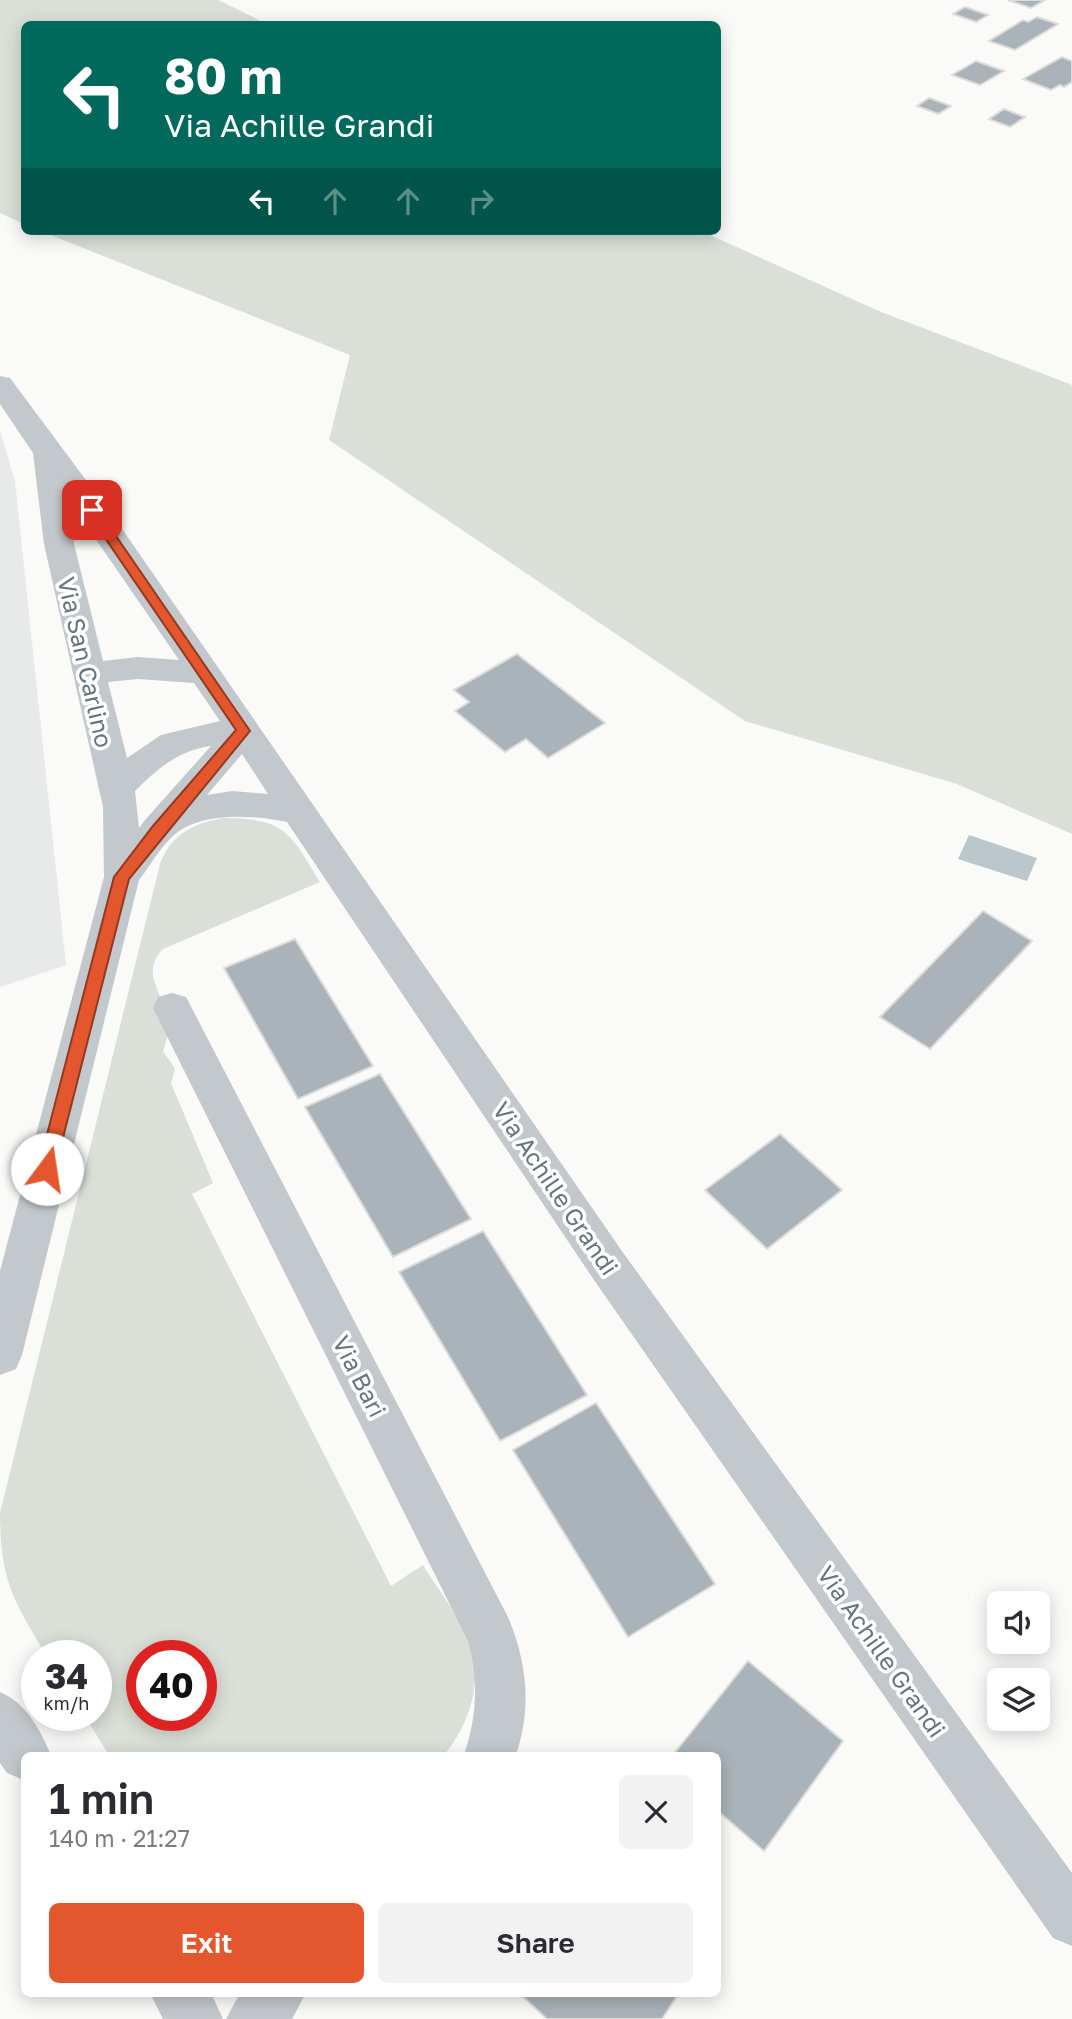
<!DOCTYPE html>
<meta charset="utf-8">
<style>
:root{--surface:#fff;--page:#f2f2f3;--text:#2b2b33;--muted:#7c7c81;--accent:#e4572e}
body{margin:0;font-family:"Golos Text",sans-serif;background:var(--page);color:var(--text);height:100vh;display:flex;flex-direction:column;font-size:26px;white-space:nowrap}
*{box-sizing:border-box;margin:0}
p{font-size:23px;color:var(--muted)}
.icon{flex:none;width:38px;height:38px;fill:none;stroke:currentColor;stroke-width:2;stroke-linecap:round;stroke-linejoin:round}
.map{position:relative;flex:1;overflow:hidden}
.drawer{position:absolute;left:21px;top:1752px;width:700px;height:245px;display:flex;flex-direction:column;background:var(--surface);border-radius:10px;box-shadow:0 4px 18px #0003}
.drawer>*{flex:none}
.guide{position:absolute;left:21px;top:21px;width:700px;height:214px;border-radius:10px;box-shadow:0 4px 18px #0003;background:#00695c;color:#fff;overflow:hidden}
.tools{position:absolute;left:987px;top:1591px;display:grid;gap:14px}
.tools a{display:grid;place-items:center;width:63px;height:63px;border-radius:10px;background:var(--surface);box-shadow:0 4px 18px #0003;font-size:35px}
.speed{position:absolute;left:21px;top:1640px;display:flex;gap:14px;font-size:35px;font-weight:700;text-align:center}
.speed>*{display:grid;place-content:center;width:91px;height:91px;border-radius:50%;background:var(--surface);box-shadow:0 4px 18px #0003;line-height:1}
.speed small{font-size:18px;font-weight:400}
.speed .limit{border:10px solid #d22;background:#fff;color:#111}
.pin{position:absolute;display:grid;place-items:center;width:60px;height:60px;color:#fff;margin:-30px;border-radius:14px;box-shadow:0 4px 10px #0006}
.me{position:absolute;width:77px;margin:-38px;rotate:14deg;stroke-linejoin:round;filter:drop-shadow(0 0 5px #0008)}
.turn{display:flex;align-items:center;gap:24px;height:147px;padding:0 28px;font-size:32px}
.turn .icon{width:91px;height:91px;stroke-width:2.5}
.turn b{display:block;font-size:49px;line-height:60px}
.lanes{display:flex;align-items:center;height:66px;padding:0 28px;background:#0003;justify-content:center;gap:35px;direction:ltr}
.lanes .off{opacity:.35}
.round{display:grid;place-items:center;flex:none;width:74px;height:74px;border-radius:10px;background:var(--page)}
.overview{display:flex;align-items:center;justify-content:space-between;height:119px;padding:0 28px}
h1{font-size:42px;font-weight:600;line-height:52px}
.button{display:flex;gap:14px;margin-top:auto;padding:14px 28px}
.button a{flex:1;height:80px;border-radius:10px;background:var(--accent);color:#fff;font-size:28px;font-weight:600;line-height:80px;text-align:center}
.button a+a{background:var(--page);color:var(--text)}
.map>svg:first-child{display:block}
.built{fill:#e8e9e9}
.green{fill:#dadfd7;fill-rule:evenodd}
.water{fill:#bbc7cb}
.building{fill:#aab3b9;stroke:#dcdcda;stroke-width:2}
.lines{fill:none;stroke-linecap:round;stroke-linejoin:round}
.minor{fill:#c3c8cc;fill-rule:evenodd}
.route{fill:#e4572e;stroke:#94391e;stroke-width:2}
.labels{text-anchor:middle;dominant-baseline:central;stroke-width:7;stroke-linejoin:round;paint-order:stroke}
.street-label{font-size:24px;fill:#657683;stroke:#fff}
</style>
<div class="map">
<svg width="1072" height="2019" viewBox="0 0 1072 2019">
<rect width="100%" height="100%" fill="#fafaf8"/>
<polygon class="built" points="0,431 15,481 66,965 0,987"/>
<g class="green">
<polygon points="0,0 218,0 267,24 24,24 24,224 0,213"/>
<polygon points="41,231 701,231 881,312 1072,385 1072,834 957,784 745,721 329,440 350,355"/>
<path d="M223 818C286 818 290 833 320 882L163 949C138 974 166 996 169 1023 170 1032 165 1043 163 1051L175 1069 171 1083 213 1183 192 1194 391 1586 423 1565C438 1590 460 1616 470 1644 484 1681 468 1727 444 1755H109L84 1715H96V1656H47C13 1601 0 1579 0 1513L160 864C170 835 194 823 223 818ZM142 1656H201V1715H142Z"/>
</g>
<polygon class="water" points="969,835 1037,858 1027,881 958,859"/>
<g class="building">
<polygon points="1008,0 1045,0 1031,8"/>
<polygon points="965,7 988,15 976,22 953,14"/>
<polygon points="1037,17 1058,24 1015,50 989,41 1023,20 1028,22"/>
<polygon points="1062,57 1072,61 1072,82 1064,87 1060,85 1051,90 1023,79"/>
<polygon points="976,61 1004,71 980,85 952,75"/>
<polygon points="929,98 951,106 938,114 917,106"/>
<polygon points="1004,109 1025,117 1010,127 989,119"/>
<polygon points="517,654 605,723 548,758 526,739 505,752 455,711 469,702 454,690"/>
<polygon points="983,911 1032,941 930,1049 880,1017"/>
<polygon points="295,939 373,1066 298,1099 224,968"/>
<polygon points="380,1074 471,1219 393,1257 305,1107"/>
<polygon points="780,1134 842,1190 767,1249 705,1190"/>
<polygon points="483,1231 587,1395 500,1441 399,1272"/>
<polygon points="596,1403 715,1584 628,1637 513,1450"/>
<polygon points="748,1661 843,1741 764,1851 718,1811 718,1755 673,1755"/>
<polygon points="519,1993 679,1993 662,2019 547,2019"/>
</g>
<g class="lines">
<g class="minor">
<path d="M0 376 10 378 118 523 624 1254 1072 1873V1946L1053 1938 594 1280 287 822C255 815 198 811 172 837 159 849 150 866 139 880L22 1355 16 1369 0 1375V1271L104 877 103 807 44 544 33 453 0 404ZM68 499 179 660 138 657 103 661 74 544ZM138 679 194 683 220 721 161 735 127 758 108 682ZM211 746 145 820 139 828 135 791C157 769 179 750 211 746ZM242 754 268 794 232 791 207 795Z"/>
<path d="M172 993 186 997 508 1617C527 1662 532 1708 516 1755H464C477 1716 479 1680 468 1641L153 1008 158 997Z"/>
<path d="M0 1692C26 1703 40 1729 51 1755H24V1780L7 1773 0 1763Z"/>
<polygon points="150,1993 211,1993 223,2019 163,2019"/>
<polygon points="240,1993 306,1993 292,2019 226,2019"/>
</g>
</g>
<polygon class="route" points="87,507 96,507 250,731 129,879 55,1169 47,1176 38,1169 114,877 153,826 236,730 86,510"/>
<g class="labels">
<g class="street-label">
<text transform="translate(86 662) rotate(77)">Via San Carlino</text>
<text transform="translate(556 1188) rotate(56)">Via Achille Grandi</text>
<text transform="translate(360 1376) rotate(63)">Via Bari</text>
<text transform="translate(882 1651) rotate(55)">Via Achille Grandi</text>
</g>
</g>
</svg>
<div class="tools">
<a><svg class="icon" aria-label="sound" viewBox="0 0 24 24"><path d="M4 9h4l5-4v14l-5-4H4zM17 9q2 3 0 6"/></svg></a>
<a><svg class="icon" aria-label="layers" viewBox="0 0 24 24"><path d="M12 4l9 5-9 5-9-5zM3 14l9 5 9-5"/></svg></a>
</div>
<div class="speed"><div>34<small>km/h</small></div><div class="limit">40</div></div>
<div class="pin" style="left:92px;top:510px;background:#d93025"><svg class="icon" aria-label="arrive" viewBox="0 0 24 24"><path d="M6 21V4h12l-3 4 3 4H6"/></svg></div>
<svg class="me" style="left:47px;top:1169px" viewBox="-20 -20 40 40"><circle r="19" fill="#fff"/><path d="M0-13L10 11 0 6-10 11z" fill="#e4572e"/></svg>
<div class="guide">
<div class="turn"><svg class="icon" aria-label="left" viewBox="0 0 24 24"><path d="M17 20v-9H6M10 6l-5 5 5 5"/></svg><div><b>80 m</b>Via Achille Grandi</div></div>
<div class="lanes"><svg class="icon" aria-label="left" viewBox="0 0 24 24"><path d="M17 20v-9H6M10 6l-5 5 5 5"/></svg><svg class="icon off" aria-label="ahead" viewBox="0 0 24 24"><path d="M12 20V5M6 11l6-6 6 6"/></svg><svg class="icon off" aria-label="ahead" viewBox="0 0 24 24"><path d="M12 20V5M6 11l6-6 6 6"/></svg><svg class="icon off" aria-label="right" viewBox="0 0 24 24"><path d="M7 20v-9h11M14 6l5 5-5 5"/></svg></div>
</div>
<section class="drawer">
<div class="overview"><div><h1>1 min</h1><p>140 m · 21:27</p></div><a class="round"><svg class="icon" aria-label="close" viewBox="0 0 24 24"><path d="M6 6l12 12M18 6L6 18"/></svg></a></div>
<div class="button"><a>Exit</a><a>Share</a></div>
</section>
</div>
